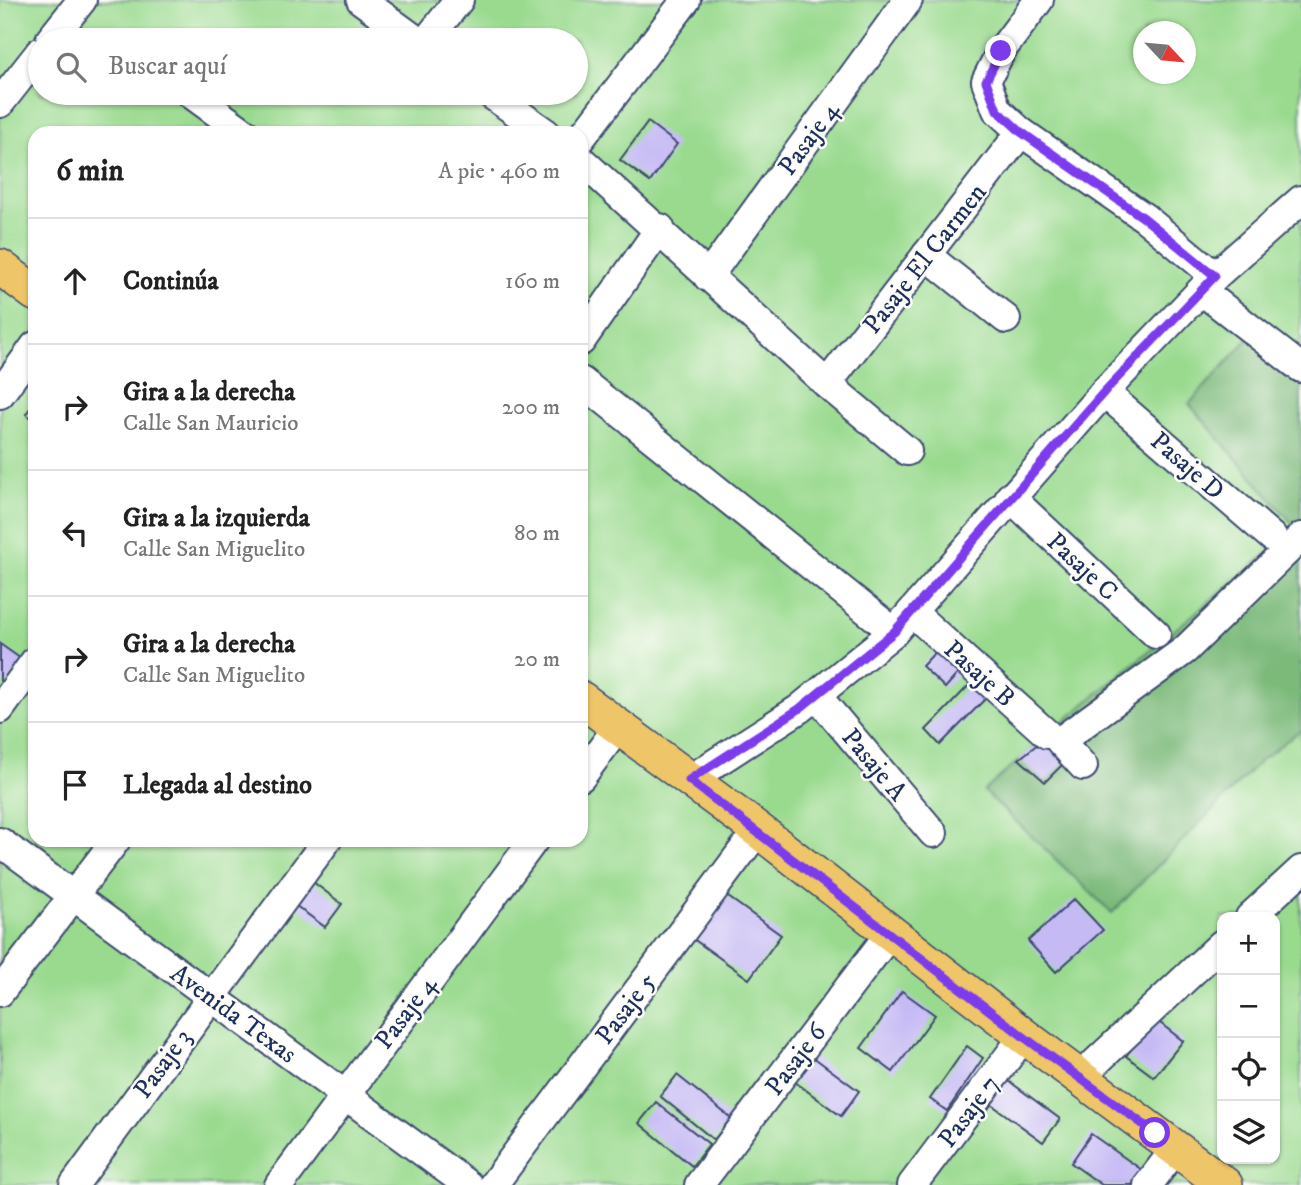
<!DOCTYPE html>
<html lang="es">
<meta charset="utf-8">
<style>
:root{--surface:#fff;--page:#f6f6f6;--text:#222;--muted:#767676;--line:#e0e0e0}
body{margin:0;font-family:"IM FELL DW Pica",serif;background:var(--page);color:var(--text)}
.controls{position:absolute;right:21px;bottom:21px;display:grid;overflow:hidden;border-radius:14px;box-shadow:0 2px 5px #0004}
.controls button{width:63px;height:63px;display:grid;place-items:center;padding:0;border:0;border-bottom:2px solid var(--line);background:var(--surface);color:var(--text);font:35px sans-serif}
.compass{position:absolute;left:1133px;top:21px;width:63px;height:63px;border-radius:50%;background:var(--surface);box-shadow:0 2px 5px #0004;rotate:116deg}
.stop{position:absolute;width:21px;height:21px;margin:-16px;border:5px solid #7c3aed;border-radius:50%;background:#fff}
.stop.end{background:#7c3aed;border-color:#fff;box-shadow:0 2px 7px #0008}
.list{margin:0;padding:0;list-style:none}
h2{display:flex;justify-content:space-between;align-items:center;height:91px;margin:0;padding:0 28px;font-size:30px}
h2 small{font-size:23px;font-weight:400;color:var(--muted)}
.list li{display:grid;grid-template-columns:46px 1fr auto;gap:21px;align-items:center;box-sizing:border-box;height:126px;padding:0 28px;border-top:2px solid var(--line)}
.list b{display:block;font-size:26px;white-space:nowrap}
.list p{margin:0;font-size:23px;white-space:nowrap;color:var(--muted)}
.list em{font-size:23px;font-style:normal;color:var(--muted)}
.icon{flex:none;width:38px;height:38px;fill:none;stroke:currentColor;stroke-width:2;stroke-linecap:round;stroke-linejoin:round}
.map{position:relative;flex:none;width:1301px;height:1185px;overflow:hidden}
.search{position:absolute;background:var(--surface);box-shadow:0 2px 5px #0004;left:28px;top:28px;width:560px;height:77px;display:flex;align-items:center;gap:18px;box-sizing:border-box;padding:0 24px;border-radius:38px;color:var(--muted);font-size:26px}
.panel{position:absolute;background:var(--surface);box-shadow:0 2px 5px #0004;left:28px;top:126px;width:560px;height:721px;border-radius:21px}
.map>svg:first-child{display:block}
.green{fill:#9ada8f;stroke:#5a8476;stroke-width:2;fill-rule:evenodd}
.forest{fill:#7bba7a;stroke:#4b746c;stroke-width:2}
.building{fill:#c6baf5}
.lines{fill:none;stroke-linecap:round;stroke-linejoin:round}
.minor-casing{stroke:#3c4a6e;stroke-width:32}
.major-casing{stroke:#3c4a6e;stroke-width:38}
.minor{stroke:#fff;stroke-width:28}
.major{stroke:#eec569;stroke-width:35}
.route{stroke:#7c3aed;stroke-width:9}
.labels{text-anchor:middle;stroke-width:5;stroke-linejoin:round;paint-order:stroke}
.street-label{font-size:26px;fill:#1b2f5e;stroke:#fdfcf7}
</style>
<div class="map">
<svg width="1301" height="1185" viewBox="0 0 1301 1185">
<rect width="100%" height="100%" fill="#fdfcf7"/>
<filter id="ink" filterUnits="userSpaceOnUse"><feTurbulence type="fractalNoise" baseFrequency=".0143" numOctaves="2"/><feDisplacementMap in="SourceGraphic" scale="14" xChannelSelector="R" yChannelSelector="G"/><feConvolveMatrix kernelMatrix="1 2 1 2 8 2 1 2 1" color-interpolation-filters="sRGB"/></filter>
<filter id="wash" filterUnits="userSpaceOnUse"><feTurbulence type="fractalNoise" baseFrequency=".00686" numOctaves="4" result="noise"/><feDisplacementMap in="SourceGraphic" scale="28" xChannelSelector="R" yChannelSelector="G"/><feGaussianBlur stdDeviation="1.57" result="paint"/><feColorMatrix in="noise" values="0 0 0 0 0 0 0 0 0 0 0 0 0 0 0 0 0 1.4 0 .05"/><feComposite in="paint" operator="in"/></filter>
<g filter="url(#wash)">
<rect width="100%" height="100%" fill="#f5e1c9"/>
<path class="green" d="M 0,0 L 1301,0 L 1301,1185 L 0,1185 ZM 1144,32 L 1186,32 L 1186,74 L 1144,74 ZM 40,40 L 576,40 L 576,93 L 40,93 ZM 35,133 L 581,133 L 581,840 L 35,840 ZM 1222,917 L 1275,917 L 1275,1159 L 1222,1159 Z"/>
<path class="forest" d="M 1249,338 L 1301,381 L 1301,730 L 1262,759 L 1112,913 L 984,791 L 1058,726 L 1297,529 L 1189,404 Z"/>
<g id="blocks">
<g class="building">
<path d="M 648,122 L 677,144 L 650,182 L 620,160 Z"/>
<path d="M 35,401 L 35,421 L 26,414 Z"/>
<path d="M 0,644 L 24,661 L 7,685 L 0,681 Z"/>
<path d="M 939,648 L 962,669 L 945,688 L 922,666 Z"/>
<path d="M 976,678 L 991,693 L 940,745 L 926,730 Z"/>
<path d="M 1044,739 L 1065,762 L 1045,782 L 1019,759 Z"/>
<path d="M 313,882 L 342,904 L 325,927 L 295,905 Z"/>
<path d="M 724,894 L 781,935 L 749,979 L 692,938 Z"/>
<path d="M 1074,899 L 1103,930 L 1056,972 L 1028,941 Z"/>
<path d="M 902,991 L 935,1015 L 893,1072 L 861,1048 Z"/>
<path d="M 1155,1019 L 1183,1041 L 1154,1077 L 1126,1056 Z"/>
<path d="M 967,1046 L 983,1058 L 947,1111 L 930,1099 Z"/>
<path d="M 809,1054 L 859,1091 L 841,1116 L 791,1079 Z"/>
<path d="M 677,1075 L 731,1118 L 714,1140 L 660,1096 Z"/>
<path d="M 1005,1078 L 1060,1119 L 1043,1142 L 988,1102 Z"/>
<path d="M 656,1102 L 709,1144 L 692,1166 L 639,1123 Z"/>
<path d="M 1091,1134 L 1142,1170 L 1132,1185 L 1102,1185 L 1071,1163 Z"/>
</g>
</g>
</g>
<g filter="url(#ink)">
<use href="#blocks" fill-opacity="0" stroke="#3c4a6e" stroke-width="2"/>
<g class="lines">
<g class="minor-casing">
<g id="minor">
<path d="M 361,0 L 416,40"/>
<path d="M 1039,0 L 1001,51 L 986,81 L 997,110 L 1021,132 L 1145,218 L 1215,276"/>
<path d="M 50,40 L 82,0"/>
<path d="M 427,40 L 459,0"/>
<path d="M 190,93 L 245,133"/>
<path d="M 489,93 L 546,133"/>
<path d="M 0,103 L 40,52"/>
<path d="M 581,138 L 686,0"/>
<path d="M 581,160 L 827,384 L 907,451"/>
<path d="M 926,255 L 1006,319"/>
<path d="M 708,277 L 908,0"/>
<path d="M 1202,291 L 1301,368"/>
<path d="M 581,341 L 660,228"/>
<path d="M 581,381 L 894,632"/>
<path d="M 827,384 L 1021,132"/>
<path d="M 1104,392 L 1272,537"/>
<path d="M 0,394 L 35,346"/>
<path d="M 1010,497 L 1156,634"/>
<path d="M 912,612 L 1047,734"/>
<path d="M 816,695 L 933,833"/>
<path d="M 0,709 L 35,661"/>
<path d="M 1083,766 L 1060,741 L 1185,650 L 1301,537"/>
<path d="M 581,777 L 618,727"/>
<path d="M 689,780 L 799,709 L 894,632 L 1104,392 L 1215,276 L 1301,200"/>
<path d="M 0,842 L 468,1185"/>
<path d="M 1250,917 L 1301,870"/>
<path d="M 0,992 L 116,840"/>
<path d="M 1079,1078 L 1222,944"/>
<path d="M 74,1185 L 327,840"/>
<path d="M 279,1185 L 534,840"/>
<path d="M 493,1185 L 758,830"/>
<path d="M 699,1185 L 891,932"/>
<path d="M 912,1185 L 1024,1036"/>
<path d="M 1148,1185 L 1176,1148"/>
</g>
</g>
<g class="major-casing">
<g id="major">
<path d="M 0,267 L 35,293"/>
<path d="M 581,699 L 758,830 L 1024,1036 L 1225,1185"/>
</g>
</g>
<use href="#minor" class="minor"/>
<use href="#major" class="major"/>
</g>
</g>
<g class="lines" filter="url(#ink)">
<path class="route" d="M 1001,51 L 986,81 L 997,110 L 1021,132 L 1144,218 L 1215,276 L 1104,392 L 894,632 L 799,709 L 689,780 L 1024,1037 L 1155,1133"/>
</g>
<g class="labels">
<g class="street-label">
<text transform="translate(808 138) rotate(-54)" y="9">Pasaje 4</text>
<text transform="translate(924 258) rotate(-52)" y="9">Pasaje El Carmen</text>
<text transform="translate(1188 465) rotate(41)" y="9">Pasaje D</text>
<text transform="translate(1083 566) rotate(43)" y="9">Pasaje C</text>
<text transform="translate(980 673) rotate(42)" y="9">Pasaje B</text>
<text transform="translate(875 764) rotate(50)" y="9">Pasaje A</text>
<text transform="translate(625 1008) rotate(-53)" y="9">Pasaje 5</text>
<text transform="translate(405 1012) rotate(-53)" y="9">Pasaje 4</text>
<text transform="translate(234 1013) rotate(36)" y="9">Avenida Texas</text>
<text transform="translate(795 1059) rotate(-53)" y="9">Pasaje 6</text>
<text transform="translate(162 1063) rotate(-54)" y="9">Pasaje 3</text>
<text transform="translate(968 1111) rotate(-53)" y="9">Pasaje 7</text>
</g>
</g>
</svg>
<div class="controls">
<button>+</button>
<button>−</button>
<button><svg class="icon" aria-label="locate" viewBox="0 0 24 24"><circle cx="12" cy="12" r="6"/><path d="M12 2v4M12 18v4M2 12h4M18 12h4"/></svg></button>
<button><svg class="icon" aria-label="layers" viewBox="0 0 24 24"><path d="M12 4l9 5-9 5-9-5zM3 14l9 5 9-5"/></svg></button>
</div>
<svg class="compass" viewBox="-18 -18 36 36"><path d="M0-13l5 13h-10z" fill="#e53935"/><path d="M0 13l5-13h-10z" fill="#767676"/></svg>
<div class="stop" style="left:1155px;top:1133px"></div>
<div class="stop end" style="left:1001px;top:51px"></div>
<div class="search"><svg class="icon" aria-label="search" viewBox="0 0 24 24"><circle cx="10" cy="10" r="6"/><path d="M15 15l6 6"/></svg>Buscar aquí</div>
<section class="panel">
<h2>6 min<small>A pie · 460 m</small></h2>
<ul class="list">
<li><svg class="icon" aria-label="ahead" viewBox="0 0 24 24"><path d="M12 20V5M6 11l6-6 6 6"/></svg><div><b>Continúa</b></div><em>160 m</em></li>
<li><svg class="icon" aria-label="right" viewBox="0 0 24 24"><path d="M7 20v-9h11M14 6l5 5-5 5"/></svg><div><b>Gira a la derecha</b><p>Calle San Mauricio</p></div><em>200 m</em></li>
<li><svg class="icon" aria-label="left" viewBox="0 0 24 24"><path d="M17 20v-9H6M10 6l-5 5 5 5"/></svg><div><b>Gira a la izquierda</b><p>Calle San Miguelito</p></div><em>80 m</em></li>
<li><svg class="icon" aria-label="right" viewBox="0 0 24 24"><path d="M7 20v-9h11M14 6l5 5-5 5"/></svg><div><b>Gira a la derecha</b><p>Calle San Miguelito</p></div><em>20 m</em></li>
<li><svg class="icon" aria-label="arrive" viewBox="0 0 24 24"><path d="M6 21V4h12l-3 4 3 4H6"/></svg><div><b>Llegada al destino</b></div></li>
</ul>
</section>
</div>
